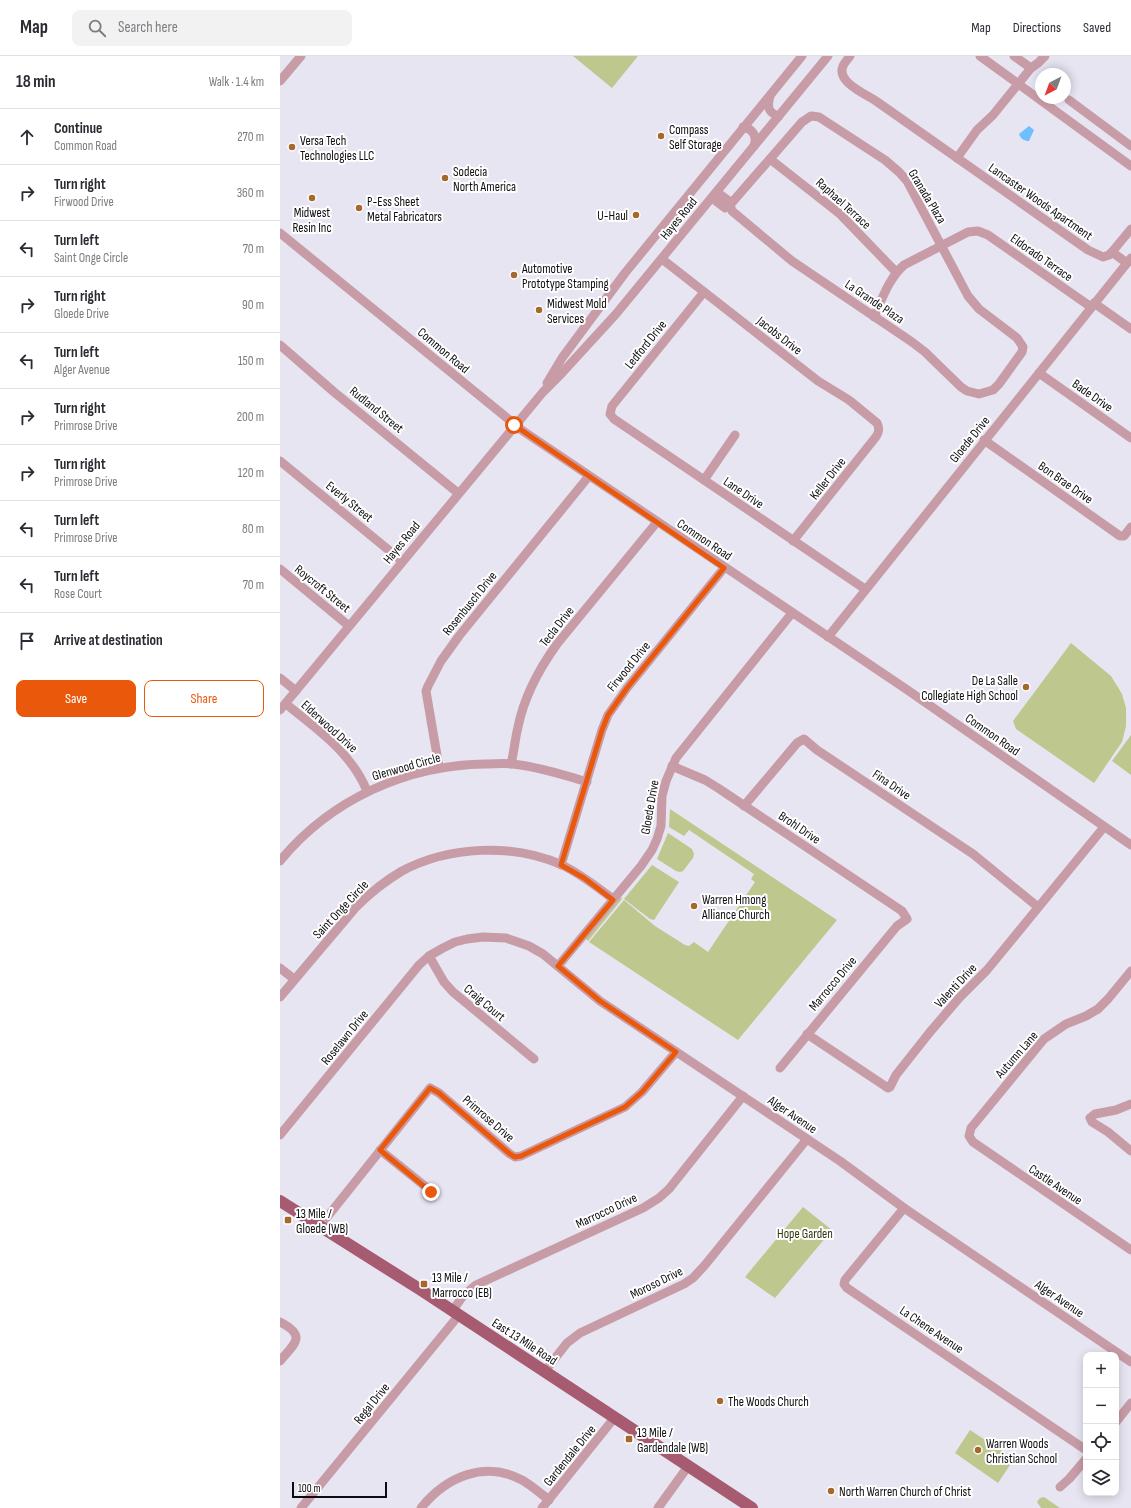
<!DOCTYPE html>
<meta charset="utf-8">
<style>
:root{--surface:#fff;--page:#f2f2f3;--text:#2b2b33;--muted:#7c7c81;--line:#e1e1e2;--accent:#ea580c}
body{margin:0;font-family:"Sofia Sans Condensed",sans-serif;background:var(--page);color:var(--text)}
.controls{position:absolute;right:12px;bottom:12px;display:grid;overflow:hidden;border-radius:8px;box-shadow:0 2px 10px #0003}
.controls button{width:36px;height:36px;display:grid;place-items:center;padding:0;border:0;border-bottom:1px solid var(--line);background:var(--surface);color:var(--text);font:20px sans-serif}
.compass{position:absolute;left:755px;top:12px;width:36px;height:36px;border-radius:50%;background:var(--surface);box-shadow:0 2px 10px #0003;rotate:221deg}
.scale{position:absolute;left:12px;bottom:10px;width:95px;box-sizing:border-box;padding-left:4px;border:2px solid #0d0c10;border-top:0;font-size:11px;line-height:14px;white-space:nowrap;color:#0d0c10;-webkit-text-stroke:3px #fff;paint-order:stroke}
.stop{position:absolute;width:12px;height:12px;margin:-9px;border:3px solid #ea580c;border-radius:50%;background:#fff}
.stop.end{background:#ea580c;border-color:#fff;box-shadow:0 1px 4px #0008}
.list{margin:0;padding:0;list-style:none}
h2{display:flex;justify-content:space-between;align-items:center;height:52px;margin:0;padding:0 16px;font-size:17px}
h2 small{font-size:13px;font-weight:400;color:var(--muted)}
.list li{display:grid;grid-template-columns:26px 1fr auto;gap:12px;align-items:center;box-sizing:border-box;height:56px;padding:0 16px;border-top:1px solid var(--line)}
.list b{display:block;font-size:15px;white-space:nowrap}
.list p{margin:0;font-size:13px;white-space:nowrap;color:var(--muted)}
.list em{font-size:13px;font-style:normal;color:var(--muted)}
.actions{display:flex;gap:8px;padding:12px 16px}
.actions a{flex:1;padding:9px 0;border:1px solid var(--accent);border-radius:8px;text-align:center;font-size:14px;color:var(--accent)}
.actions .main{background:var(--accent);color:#fff}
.icon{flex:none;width:22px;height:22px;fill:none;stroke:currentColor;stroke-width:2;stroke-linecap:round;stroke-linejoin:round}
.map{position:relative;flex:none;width:851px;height:1452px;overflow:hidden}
header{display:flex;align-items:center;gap:24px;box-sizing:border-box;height:56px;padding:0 20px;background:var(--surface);border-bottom:1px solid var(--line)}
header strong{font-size:19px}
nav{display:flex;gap:22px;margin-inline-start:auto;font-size:14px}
.search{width:280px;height:36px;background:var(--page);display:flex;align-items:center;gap:10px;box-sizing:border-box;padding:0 14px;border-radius:8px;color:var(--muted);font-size:15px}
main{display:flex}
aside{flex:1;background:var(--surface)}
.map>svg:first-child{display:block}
.green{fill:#bec78d}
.water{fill:#70befd}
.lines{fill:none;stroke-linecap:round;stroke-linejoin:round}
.minor{stroke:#c89ca6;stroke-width:9}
.major{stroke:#a75b71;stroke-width:12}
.route{stroke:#ea580c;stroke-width:5}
.poi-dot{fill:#a5692c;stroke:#fff;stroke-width:1.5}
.labels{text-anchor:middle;stroke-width:4;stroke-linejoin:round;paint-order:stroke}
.poi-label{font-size:13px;fill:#0d0c10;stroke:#fff;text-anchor:start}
.street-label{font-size:13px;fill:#0d0c10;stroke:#fff}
.park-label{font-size:13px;fill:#33370f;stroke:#fff}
</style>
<header>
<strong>Map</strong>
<div class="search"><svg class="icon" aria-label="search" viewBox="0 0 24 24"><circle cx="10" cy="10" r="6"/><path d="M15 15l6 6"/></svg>Search here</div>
<nav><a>Map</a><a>Directions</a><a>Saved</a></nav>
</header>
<main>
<aside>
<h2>18 min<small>Walk · 1.4 km</small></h2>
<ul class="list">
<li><svg class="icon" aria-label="ahead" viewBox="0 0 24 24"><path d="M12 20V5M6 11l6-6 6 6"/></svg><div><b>Continue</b><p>Common Road</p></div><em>270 m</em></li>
<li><svg class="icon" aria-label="right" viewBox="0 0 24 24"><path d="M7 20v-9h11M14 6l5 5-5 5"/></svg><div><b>Turn right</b><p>Firwood Drive</p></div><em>360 m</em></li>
<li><svg class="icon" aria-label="left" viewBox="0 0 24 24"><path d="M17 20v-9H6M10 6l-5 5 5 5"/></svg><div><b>Turn left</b><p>Saint Onge Circle</p></div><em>70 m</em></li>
<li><svg class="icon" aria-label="right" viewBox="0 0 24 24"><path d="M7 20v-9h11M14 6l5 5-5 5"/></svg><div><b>Turn right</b><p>Gloede Drive</p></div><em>90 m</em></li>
<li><svg class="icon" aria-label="left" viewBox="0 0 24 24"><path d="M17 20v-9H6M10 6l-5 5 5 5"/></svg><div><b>Turn left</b><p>Alger Avenue</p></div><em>150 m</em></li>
<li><svg class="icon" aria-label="right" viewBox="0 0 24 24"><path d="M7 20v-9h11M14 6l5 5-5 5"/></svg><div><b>Turn right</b><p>Primrose Drive</p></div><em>200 m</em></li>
<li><svg class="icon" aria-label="right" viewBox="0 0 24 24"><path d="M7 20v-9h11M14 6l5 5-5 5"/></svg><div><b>Turn right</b><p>Primrose Drive</p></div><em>120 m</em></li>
<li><svg class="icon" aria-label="left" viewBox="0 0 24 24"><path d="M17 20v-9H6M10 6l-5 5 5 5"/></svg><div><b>Turn left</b><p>Primrose Drive</p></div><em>80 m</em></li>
<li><svg class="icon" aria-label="left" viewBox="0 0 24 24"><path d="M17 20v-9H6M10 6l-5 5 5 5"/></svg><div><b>Turn left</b><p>Rose Court</p></div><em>70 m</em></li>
<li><svg class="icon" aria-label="arrive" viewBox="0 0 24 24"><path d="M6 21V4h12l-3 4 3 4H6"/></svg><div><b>Arrive at destination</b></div></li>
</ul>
<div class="actions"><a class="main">Save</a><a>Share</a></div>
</aside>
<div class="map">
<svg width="851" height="1452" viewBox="0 0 851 1452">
<rect width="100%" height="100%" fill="#e7e5f2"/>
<g class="green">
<path d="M 293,0 L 358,0 L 332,32 Z"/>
<path d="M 791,587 L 831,620 L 842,638 L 846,652 L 846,670 L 842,686 L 814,727 L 736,673 L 733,665 Z"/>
<path d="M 851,679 L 851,719 L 832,705 Z"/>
<path d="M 390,753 L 557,864 L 458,984 L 309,886 L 344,844 L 375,870 L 405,889 L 409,890 L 414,886 L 428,896 L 475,826 L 471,823 L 474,818 L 409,774 L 404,780 L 389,771 Z"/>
<path d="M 388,777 L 412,793 L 414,798 L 413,802 L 403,815 L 400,816 L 396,815 L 377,803 Z"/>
<path d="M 372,809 L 399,826 L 374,864 L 370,863 L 344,843 Z"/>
<path d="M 341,841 L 342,843 L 308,885 L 306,883 Z"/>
<path d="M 523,1151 L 552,1174 L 495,1242 L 465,1221 Z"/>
<path d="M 690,1374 L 734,1403 L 718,1427 L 675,1397 Z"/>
<path d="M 764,1441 L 780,1452 L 761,1452 L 757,1446 L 760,1442 Z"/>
</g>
<path class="water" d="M 749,70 L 754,74 L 749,85 C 744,85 741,83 739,78 Z"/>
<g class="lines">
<g class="minor">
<path d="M 570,0 C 568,3 564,7 563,10 C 556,26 586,38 596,45 L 808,194 L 823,201 L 829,199 L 832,196 L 847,207"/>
<path d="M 700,0 L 851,110"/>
<path d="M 734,0 L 751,12 L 758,7 L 765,0"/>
<path d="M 0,25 L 21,0"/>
<path d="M 490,40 C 487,51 488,57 499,60"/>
<path d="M 789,44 L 851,90"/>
<path d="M 463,71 C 474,73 477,81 474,90"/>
<path d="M 677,102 L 697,74 L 713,59 L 751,12"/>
<path d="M 490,103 L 560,158 L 616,216"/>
<path d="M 437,136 L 449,145 L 452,155 L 512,205 L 632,286 L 645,296 L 681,331 L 687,335 L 699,338 L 713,334 L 719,328 L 742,296 L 743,291 L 737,282 L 699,253 L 688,240 L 627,125 L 619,116 L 605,104 L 539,61 L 531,60 L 522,66 L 449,150"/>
<path d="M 432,142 L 445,152 L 449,150"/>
<path d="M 0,177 L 243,375 L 626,633 L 851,789"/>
<path d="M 832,196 L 851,173"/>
<path d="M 382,203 L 538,325 L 569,344 L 597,367 C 600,373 599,377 595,382 L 513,485"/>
<path d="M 424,236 L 332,350 L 330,358 L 334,363 L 585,533"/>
<path d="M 814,247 L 851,273"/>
<path d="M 594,261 C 602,243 609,222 624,209 L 688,176 L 698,175 L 708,179 L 811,251"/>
<path d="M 0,289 L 54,336 L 178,437"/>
<path d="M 759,317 L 851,382"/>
<path d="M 267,327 L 282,302 L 345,217 L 522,0"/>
<path d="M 704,384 L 840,480 L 844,480 L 851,471"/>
<path d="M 0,405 L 122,505"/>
<path d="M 424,424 L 455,379"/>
<path d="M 0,513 L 69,570"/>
<path d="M 548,581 L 851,202"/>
<path d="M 0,622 L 16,635"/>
<path d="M 6,648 C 37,673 71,696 87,735"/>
<path d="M 0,654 L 263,336 L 281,318 L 336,258 L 548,0"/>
<path d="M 231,708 C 234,696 235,683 238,671 C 244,641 259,613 277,588 L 377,466"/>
<path d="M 392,710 L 425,724 L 438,732 L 622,855 L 627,863 L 617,870 L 500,1012"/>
<path d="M 159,711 L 146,635 L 148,630 L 161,605 L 179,580 L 309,420"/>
<path d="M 464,750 L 512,693 L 517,687 L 524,683 L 537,694 L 693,798 L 758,851"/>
<path d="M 0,805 C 50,744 126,709 205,708 C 214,708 224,707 233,708 C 258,711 282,718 307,726"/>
<path d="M 281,809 L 322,674 L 328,659 L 347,632 L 444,512"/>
<path d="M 149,900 L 164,926 L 173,936 L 254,1003"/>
<path d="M 278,910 L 361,810 L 372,794 L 377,783 L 381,770 L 382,740 L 386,725 L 396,702 L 512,557"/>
<path d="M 0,912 L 14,923"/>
<path d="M 851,915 L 828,943 L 818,953 L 806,960 L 786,968 L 764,983 L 691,1072 L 689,1080 L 693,1086 L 851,1194"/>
<path d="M 0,941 L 76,851 C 90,837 105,825 122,815 C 169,790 233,787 282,809 C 301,818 317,831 333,843"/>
<path d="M 527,978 L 608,1032 L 610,1031 L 616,1019 L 650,976 L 680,941 L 707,914 L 824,771"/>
<path d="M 851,1048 L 836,1054 L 815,1058 L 810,1062 L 812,1066 L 828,1076 L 851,1095"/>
<path d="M 0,1079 L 139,909 L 149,900 L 163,892 L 175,886 L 187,883 L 203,881 L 226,882 L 249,890 L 263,898 L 320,945 L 560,1105 L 624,1152 L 851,1306"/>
<path d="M 100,1094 L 151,1135"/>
<path d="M 624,1152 L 565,1224 L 564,1228 L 567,1232 L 806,1394"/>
<path d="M 40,1170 L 150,1032 L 159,1037 L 230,1098 L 235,1101 L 241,1100 L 345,1051 L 362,1036 L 396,996"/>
<path d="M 173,1254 L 183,1240 L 196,1229 L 363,1152 L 379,1142 L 389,1133 L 463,1040"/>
<path d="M 0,1266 C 27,1280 15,1287 0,1305"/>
<path d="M 265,1315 L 287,1287 L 300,1277 L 404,1228 L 413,1222 L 425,1209 L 527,1083"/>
<path d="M 836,1366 L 851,1347"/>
<path d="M 780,1431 L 789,1423 L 806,1403"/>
<path d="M 21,1452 L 179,1259"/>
<path d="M 141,1452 C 166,1421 204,1404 242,1424 C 251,1429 260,1437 269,1444"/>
<path d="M 262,1452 L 335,1361"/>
<path d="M 378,1452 L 409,1409"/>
</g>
<path class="major" d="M 0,1145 L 141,1234 L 472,1452"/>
</g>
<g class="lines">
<path class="route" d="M 151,1136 L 100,1094 L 150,1032 L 159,1037 L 230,1098 L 235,1101 L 241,1100 L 345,1051 L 362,1036 L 396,996 L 320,945 L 278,910 L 333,844 L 304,822 L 281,809 L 322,674 L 328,659 L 347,632 L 444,512 L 234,369"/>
</g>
<g class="poi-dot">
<circle cx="381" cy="80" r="4"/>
<circle cx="12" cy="91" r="4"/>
<circle cx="165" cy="122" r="4"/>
<circle cx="32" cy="142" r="4"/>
<circle cx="79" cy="152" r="4"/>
<circle cx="356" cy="159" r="4"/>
<circle cx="234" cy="219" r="4"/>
<circle cx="259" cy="254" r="4"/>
<circle cx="746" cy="631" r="4"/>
<circle cx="414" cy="850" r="4"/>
<rect x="4" y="1160" width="8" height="8" rx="2"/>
<rect x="140" y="1224" width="8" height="8" rx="2"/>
<circle cx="440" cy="1345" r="4"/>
<rect x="345" y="1379" width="8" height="8" rx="2"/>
<circle cx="698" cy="1394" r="4"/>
<circle cx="551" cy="1435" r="4"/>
</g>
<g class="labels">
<g class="poi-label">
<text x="389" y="78">Compass<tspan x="389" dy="15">Self Storage</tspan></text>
<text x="20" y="89">Versa Tech<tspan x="20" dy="15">Technologies LLC</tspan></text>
<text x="173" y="120">Sodecia<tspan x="173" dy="15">North America</tspan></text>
<text x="87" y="150">P-Ess Sheet<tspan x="87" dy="15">Metal Fabricators</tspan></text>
<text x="32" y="161" text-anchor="middle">Midwest<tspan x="32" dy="15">Resin Inc</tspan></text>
<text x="348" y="164" text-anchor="end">U-Haul</text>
<text x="242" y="217">Automotive<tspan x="242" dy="15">Prototype Stamping</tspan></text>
<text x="267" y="252">Midwest Mold<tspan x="267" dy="15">Services</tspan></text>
<text x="738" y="629" text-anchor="end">De La Salle<tspan x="738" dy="15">Collegiate High School</tspan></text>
<text x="422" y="848">Warren Hmong<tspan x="422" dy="15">Alliance Church</tspan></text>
<text x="16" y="1162">13 Mile /<tspan x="16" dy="15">Gloede (WB)</tspan></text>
<text x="152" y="1226">13 Mile /<tspan x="152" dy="15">Marrocco (EB)</tspan></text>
<text x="448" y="1350">The Woods Church</text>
<text x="357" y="1381">13 Mile /<tspan x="357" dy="15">Gardendale (WB)</tspan></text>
<text x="706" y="1392">Warren Woods<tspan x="706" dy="15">Christian School</tspan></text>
<text x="559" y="1440">North Warren Church of Christ</text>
</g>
<g class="street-label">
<text transform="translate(648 140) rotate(59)" y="5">Granada Plaza</text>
<text transform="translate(761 145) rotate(35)" y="5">Lancaster Woods Apartment</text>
<text transform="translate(564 147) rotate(42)" y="5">Raphael Terrace</text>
<text transform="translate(398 162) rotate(-51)" y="5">Hayes Road</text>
<text transform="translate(762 201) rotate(35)" y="5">Eldorado Terrace</text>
<text transform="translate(595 245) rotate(34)" y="5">La Grande Plaza</text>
<text transform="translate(500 279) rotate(38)" y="5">Jacobs Drive</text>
<text transform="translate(365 288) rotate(-51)" y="5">Ledford Drive</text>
<text transform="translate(164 294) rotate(40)" y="5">Common Road</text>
<text transform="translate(813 339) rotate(35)" y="5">Bade Drive</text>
<text transform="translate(97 353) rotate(39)" y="5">Rudland Street</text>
<text transform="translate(689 383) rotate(-51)" y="5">Gloede Drive</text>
<text transform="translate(547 422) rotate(-52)" y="5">Keller Drive</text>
<text transform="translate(786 426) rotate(35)" y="5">Bon Brae Drive</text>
<text transform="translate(464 436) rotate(34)" y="5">Lane Drive</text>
<text transform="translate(70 445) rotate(39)" y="5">Everly Street</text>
<text transform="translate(425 483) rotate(34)" y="5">Common Road</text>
<text transform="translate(121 486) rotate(-51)" y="5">Hayes Road</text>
<text transform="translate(43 532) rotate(39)" y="5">Roycroft Street</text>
<text transform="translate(189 547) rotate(-51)" y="5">Rosenbusch Drive</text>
<text transform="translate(276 570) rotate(-52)" y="5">Tecla Drive</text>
<text transform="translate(348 610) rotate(-51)" y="5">Firwood Drive</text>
<text transform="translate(50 670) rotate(42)" y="5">Elderwood Drive</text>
<text transform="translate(713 678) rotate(35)" y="5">Common Road</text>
<text transform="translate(126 710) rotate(-16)" y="5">Glenwood Circle</text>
<text transform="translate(612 728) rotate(34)" y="5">Fina Drive</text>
<text transform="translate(369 751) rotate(-80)" y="5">Gloede Drive</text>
<text transform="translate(520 771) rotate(34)" y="5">Brohl Drive</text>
<text transform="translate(60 853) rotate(-47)" y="5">Saint Onge Circle</text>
<text transform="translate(552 927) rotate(-50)" y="5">Marrocco Drive</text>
<text transform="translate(675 929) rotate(-47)" y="5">Valenti Drive</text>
<text transform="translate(205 946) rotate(40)" y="5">Craig Court</text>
<text transform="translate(64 981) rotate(-51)" y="5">Roselawn Drive</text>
<text transform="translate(736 998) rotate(-49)" y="5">Autumn Lane</text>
<text transform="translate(513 1058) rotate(34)" y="5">Alger Avenue</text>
<text transform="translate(209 1062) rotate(41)" y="5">Primrose Drive</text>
<text transform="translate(776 1128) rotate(34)" y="5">Castle Avenue</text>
<text transform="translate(326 1154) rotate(-25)" y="5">Marrocco Drive</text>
<text transform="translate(376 1226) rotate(-26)" y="5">Moroso Drive</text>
<text transform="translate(780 1242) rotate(34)" y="5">Alger Avenue</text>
<text transform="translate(652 1273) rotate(34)" y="5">La Chene Avenue</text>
<text transform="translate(245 1285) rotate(33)" y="5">East 13 Mile Road</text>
<text transform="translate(91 1347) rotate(-51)" y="5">Regal Drive</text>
<text transform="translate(289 1399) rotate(-51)" y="5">Gardendale Drive</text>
</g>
<g class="park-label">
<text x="525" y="1182">Hope Garden</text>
</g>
</g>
</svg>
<div class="controls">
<button>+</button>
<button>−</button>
<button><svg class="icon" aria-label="locate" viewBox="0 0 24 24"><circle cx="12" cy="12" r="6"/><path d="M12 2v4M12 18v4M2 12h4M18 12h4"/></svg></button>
<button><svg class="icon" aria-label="layers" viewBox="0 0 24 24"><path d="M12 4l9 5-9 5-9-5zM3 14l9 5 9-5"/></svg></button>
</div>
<svg class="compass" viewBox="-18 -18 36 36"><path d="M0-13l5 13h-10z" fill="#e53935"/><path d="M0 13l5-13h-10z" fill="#7c7c81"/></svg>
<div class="scale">100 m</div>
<div class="stop" style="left:234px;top:369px"></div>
<div class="stop end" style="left:151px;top:1136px"></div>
</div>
</main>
